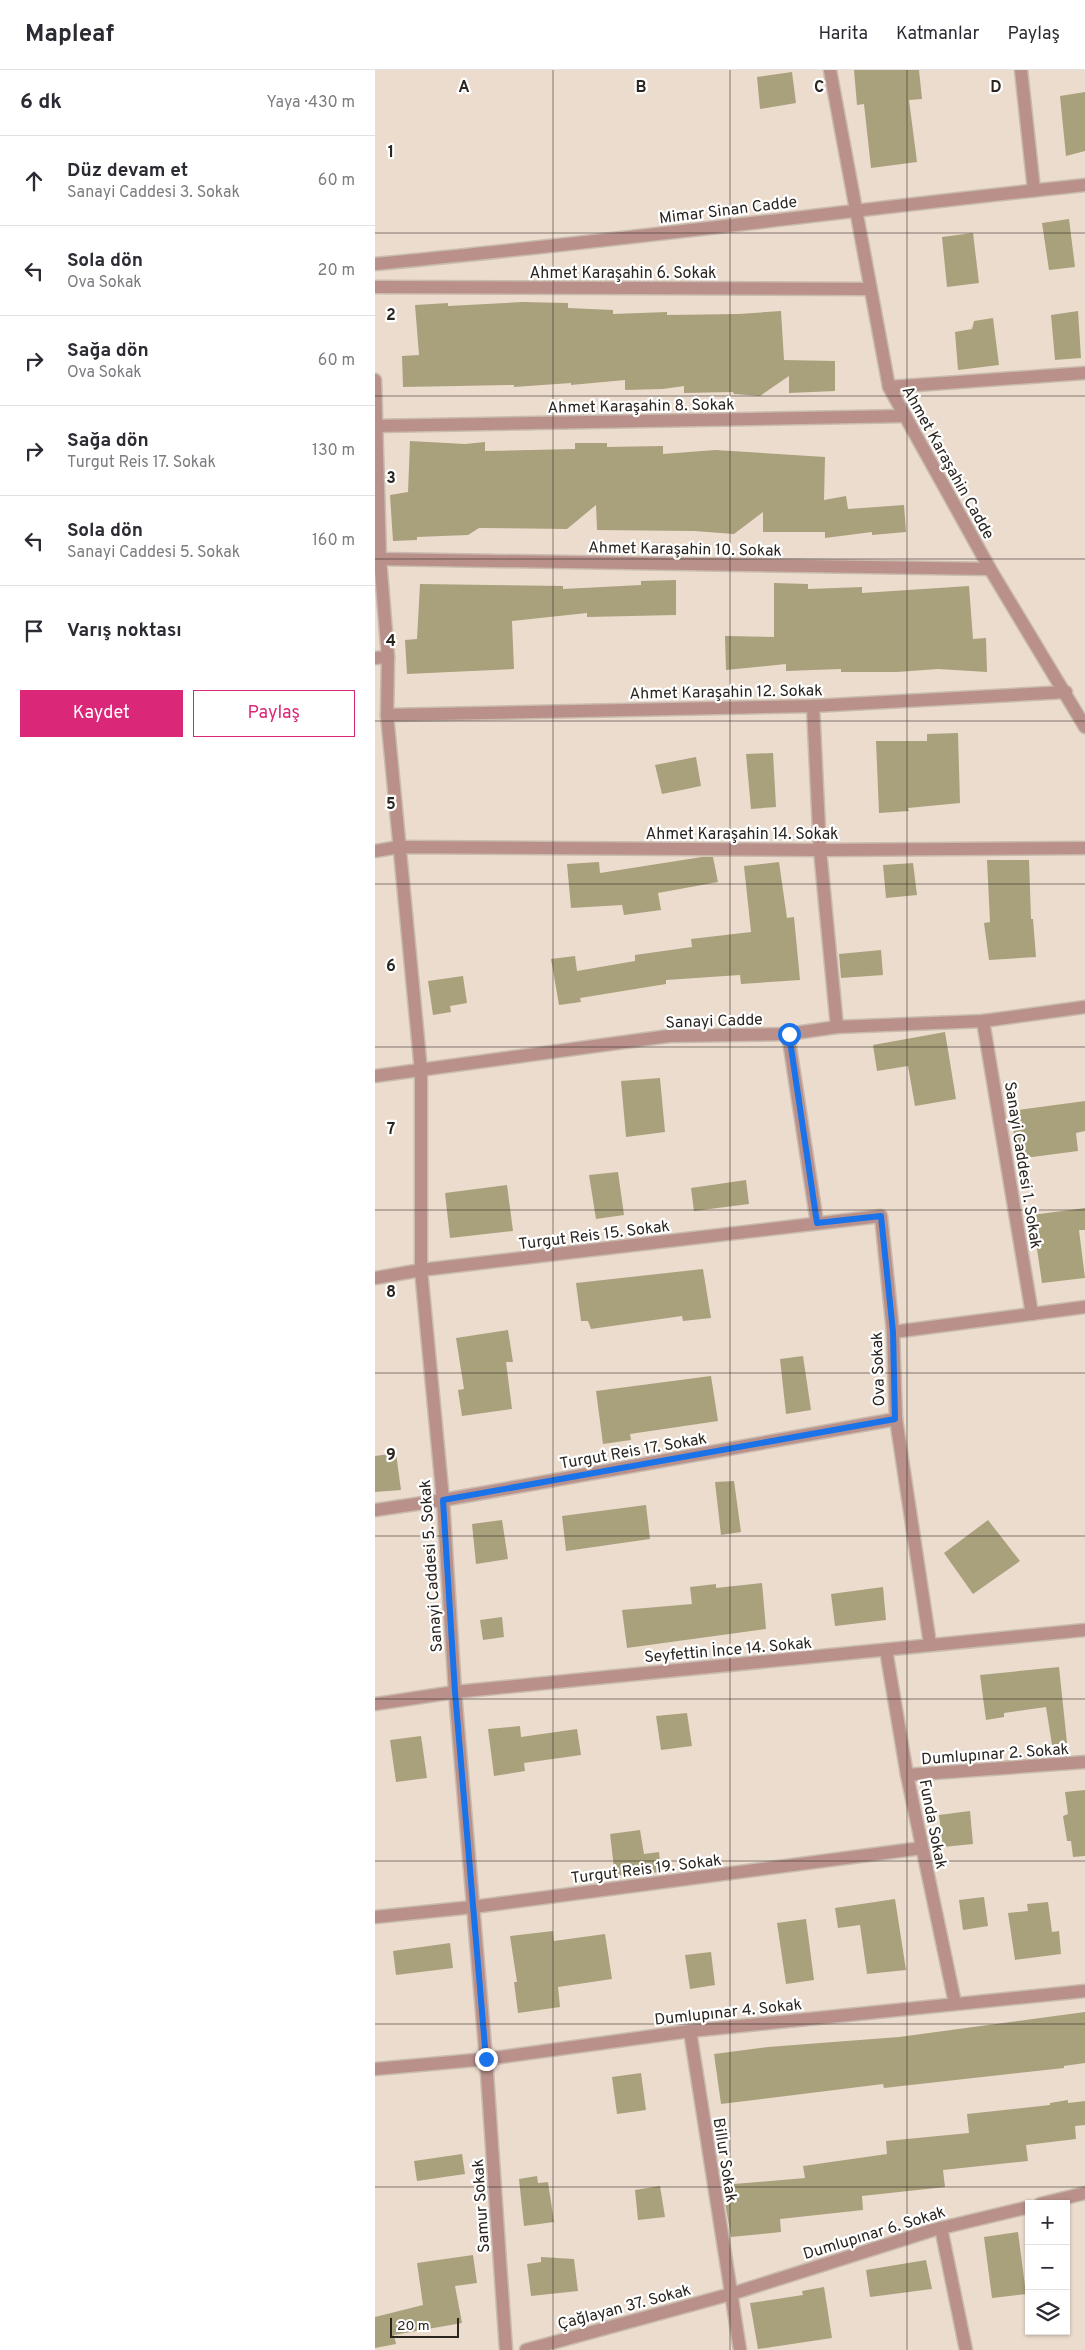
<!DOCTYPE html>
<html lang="tr">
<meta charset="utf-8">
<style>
:root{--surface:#fff;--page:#f2f2f3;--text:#2b2b33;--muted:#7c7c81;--line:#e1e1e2;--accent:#db2777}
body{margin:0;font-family:Overpass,sans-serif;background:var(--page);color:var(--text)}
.controls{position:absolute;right:15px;bottom:15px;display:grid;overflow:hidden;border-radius:0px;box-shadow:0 1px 4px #0004}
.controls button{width:45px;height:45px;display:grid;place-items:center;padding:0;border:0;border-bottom:1px solid var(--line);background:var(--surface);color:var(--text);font:25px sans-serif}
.scale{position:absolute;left:15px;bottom:12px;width:69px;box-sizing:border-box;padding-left:5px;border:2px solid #2b2520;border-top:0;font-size:14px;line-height:18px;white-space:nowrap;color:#2b2520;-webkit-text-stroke:4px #fff;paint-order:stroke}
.stop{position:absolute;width:15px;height:15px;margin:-11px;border:4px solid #1a73e8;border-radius:50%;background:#fff}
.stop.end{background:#1a73e8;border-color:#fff;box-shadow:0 1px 5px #0008}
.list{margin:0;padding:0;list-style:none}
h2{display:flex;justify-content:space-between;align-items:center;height:65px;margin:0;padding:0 20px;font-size:21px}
h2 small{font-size:16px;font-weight:400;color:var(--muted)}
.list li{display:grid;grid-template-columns:32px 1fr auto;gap:15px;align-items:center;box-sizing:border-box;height:90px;padding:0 20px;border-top:1px solid var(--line)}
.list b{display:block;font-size:19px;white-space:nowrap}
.list p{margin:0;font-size:16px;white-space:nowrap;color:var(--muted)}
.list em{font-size:16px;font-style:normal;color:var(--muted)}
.actions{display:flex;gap:10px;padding:15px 20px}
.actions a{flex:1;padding:11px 0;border:1px solid var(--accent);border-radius:0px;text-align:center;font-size:18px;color:var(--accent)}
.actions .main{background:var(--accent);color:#fff}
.icon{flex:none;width:28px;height:28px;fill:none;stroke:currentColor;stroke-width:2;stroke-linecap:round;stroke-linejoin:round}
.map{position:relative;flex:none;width:710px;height:2280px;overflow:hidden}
header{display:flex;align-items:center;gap:30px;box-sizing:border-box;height:70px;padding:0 25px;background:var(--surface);border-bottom:1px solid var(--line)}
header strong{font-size:24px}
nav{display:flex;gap:28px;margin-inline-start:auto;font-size:18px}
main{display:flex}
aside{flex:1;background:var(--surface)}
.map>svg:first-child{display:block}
.building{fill:#a9a17c}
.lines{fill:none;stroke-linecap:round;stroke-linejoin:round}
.minor-casing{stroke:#c9bbaf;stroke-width:15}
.minor{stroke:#b9918a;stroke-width:12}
.route{stroke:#1a73e8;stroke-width:6}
.grid{fill:none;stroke:#2b2520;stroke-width:1;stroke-opacity:0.55}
.labels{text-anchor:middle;stroke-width:4.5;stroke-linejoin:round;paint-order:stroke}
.street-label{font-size:16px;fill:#2b2520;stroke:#fff}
.grid-label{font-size:16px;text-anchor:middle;font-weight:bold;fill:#2b2520;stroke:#fff;stroke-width:4.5;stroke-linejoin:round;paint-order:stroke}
</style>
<header>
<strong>Mapleaf</strong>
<nav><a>Harita</a><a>Katmanlar</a><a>Paylaş</a></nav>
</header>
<main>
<aside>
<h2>6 dk<small>Yaya · 430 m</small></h2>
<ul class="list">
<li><svg class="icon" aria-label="ahead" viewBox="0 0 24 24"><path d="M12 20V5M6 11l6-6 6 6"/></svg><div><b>Düz devam et</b><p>Sanayi Caddesi 3. Sokak</p></div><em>60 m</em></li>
<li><svg class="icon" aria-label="left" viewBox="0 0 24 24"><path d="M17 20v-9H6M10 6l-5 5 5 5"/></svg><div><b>Sola dön</b><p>Ova Sokak</p></div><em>20 m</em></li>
<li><svg class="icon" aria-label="right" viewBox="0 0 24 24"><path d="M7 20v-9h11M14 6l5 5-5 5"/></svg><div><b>Sağa dön</b><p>Ova Sokak</p></div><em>60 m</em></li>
<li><svg class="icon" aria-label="right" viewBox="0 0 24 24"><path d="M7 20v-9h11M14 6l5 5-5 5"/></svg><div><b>Sağa dön</b><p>Turgut Reis 17. Sokak</p></div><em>130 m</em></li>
<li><svg class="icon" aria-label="left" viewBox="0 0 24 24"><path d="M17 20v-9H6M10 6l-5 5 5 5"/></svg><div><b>Sola dön</b><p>Sanayi Caddesi 5. Sokak</p></div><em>160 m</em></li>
<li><svg class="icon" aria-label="arrive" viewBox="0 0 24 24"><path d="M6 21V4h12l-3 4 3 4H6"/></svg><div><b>Varış noktası</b></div></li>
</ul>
<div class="actions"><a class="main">Kaydet</a><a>Paylaş</a></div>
</aside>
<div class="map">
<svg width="710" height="2280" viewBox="0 0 710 2280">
<rect width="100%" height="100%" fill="#ecdcce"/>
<g class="building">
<path d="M 479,0 L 544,0 L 547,29 L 534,30 L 542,92 L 496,98 L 489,34 L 482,35 Z"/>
<path d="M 417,2 L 421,33 L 385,39 L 382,7 Z"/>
<path d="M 710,22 L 710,81 L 691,86 L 685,26 Z"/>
<path d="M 694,149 L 700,197 L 674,200 L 667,153 Z"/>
<path d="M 598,163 L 604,213 L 572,217 L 567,167 Z"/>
<path d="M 147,232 L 193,233 L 193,238 L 238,240 L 238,244 L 292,242 L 292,245 L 364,244 L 406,241 L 409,290 L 460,291 L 460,321 L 414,323 L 414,306 L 385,326 L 359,324 L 358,322 L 309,323 L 309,316 L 288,319 L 250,320 L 250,310 L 196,315 L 196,313 L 139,317 L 139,315 L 28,317 L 27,286 L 44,285 L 40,235 L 73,233 L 73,236 Z"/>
<path d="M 703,241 L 706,288 L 680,290 L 676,245 Z"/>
<path d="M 618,248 L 624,295 L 583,300 L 580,262 L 597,259 L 599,251 Z"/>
<path d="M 35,371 L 90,374 L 110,372 L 110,381 L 200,379 L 200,373 L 232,373 L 232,377 L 288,376 L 288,384 L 340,380 L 450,387 L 449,430 L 471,426 L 473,439 L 529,435 L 531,462 L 497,465 L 497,462 L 450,468 L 450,462 L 388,462 L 388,442 L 359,464 L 319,461 L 222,460 L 221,435 L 192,459 L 104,458 L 93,465 L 42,467 L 42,470 L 18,471 L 15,425 L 33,422 Z"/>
<path d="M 301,510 L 301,545 L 212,547 L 212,543 L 137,551 L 139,599 L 32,604 L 30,570 L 42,569 L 45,514 L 188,516 L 188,519 L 266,515 L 266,511 Z"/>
<path d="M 399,513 L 433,514 L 433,519 L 487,517 L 487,523 L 594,516 L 598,569 L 611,568 L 612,602 L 563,599 L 522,602 L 466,602 L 466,599 L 411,601 L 411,594 L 351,600 L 350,566 L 399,567 Z"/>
<path d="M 583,663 L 585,733 L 533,738 L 534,741 L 504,743 L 501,671 L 552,671 L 552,664 Z"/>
<path d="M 398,683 L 401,737 L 376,739 L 371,684 Z"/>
<path d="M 321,687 L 326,716 L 287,724 L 280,695 Z"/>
<path d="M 327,787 L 338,787 L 343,812 L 283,823 L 286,840 L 249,845 L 247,835 L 196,838 L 192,794 L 224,792 L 225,803 Z"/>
<path d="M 612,790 L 654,790 L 656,849 L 658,849 L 661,887 L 614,890 L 609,853 L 615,852 Z"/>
<path d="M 404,792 L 412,848 L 419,847 L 425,910 L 366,914 L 365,905 L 291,910 L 291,914 L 205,928 L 206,932 L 184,935 L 176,889 L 200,886 L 202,901 L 260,891 L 260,885 L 317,877 L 316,869 L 376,862 L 369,796 Z"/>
<path d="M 538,793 L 542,825 L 511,828 L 508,795 Z"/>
<path d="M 506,880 L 508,905 L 466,908 L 464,884 Z"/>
<path d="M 88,906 L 92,933 L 75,936 L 76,942 L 58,945 L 53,911 Z"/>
<path d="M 570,962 L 581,1029 L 540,1036 L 533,996 L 502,1001 L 498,975 Z"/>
<path d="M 285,1008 L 290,1062 L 251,1067 L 246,1011 Z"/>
<path d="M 710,1031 L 710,1061 L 701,1063 L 703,1081 L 642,1089 L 636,1041 Z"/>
<path d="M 243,1102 L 249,1145 L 221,1149 L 214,1105 Z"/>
<path d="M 371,1110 L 374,1134 L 319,1141 L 316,1118 Z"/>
<path d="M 132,1115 L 138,1161 L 75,1168 L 70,1123 Z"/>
<path d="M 710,1138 L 710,1160 L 704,1160 L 710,1208 L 667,1213 L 657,1145 Z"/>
<path d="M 328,1199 L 336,1248 L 308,1251 L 307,1246 L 216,1259 L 213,1251 L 206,1251 L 201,1213 Z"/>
<path d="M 133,1260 L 138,1292 L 131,1292 L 137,1339 L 87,1346 L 83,1320 L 89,1319 L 81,1268 Z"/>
<path d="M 428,1286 L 436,1340 L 411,1344 L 405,1289 Z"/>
<path d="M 336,1306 L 343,1351 L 255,1364 L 256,1370 L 228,1374 L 221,1321 Z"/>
<path d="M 21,1383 L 26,1420 L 0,1422 L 0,1386 Z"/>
<path d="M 359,1411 L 366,1462 L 346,1465 L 340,1412 Z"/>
<path d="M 271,1435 L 275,1469 L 191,1481 L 187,1446 Z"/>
<path d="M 127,1450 L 133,1489 L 101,1494 L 97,1454 Z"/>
<path d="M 613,1450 L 645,1491 L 598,1524 L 569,1483 Z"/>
<path d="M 387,1513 L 391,1559 L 252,1578 L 247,1540 L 317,1534 L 315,1517 L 341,1514 L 341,1518 Z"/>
<path d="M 508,1517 L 511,1550 L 460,1556 L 456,1524 Z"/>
<path d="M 127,1547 L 129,1567 L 108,1570 L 105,1550 Z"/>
<path d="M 684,1597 L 692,1673 L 677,1675 L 671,1637 L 629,1643 L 629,1647 L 611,1650 L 605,1605 Z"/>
<path d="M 312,1643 L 317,1676 L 286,1680 L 281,1646 Z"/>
<path d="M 145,1656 L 146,1667 L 202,1659 L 206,1685 L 149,1693 L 150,1701 L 119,1706 L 113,1659 Z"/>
<path d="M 46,1666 L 52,1708 L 21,1712 L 15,1670 Z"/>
<path d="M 710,1720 L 710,1786 L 698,1787 L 696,1771 L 692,1771 L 688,1746 L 693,1744 L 690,1722 Z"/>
<path d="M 595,1741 L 598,1774 L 568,1777 L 564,1745 Z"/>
<path d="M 265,1760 L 269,1784 L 284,1782 L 286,1802 L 240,1806 L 235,1764 Z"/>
<path d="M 609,1827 L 613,1856 L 588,1860 L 584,1830 Z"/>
<path d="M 520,1829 L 531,1900 L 492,1904 L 485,1855 L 463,1858 L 460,1838 Z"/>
<path d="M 673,1832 L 677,1862 L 684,1861 L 686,1884 L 640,1890 L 633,1843 L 653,1841 L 652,1834 Z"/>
<path d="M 431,1849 L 439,1910 L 411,1914 L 402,1853 Z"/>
<path d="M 178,1861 L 179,1871 L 230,1864 L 237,1909 L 183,1917 L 185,1937 L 143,1943 L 139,1912 L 142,1912 L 135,1866 Z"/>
<path d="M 75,1873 L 78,1898 L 21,1905 L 18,1881 Z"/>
<path d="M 336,1882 L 340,1915 L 315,1919 L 310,1885 Z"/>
<path d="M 710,1942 L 710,1993 L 689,1996 L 689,1998 L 509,2018 L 508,2014 L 346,2034 L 339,1984 L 393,1977 L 524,1967 Z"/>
<path d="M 266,2003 L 271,2040 L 242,2044 L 237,2007 Z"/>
<path d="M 693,2030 L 693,2033 L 710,2031 L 710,2055 L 700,2056 L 701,2069 L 651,2075 L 653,2091 L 568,2100 L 570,2117 L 487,2126 L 488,2140 L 405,2149 L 406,2162 L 356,2167 L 347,2115 L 430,2108 L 428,2096 L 512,2084 L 511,2071 L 594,2063 L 592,2044 L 675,2035 L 675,2033 Z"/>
<path d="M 87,2084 L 90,2104 L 42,2111 L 39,2091 Z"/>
<path d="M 162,2106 L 163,2113 L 173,2112 L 179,2152 L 149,2156 L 144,2109 Z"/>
<path d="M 285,2116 L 290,2147 L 263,2150 L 260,2120 Z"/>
<path d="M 643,2162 L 651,2224 L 617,2228 L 609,2167 Z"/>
<path d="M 98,2185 L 102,2213 L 80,2216 L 87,2253 L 19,2265 L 21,2274 L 0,2278 L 0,2247 L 48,2235 L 42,2193 Z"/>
<path d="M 166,2187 L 199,2189 L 203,2221 L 156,2226 L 152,2194 L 166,2192 Z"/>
<path d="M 551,2190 L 557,2219 L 495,2227 L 491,2200 Z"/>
<path d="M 449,2217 L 457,2268 L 383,2279 L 375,2233 L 428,2225 L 427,2221 Z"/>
</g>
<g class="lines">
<g class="minor-casing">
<g id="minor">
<path d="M 455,0 L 514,317 L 615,499 L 710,657"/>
<path d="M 646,0 L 659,120"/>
<path d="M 0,194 C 237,172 473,140 710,115"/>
<path d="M 0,217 L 495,219"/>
<path d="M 0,310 L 5,489 L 13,587 L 12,645 L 46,1001 L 46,1200 L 68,1430 L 80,1622 L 111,1989 L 131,2280"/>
<path d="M 514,317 L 710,303"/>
<path d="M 0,356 L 530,346"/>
<path d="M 5,489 L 615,499"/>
<path d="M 0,588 L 13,587"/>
<path d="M 438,636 L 445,780 L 462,957"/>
<path d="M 12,645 L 438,636 L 691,622"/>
<path d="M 0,781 L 24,777 L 445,780 L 710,778"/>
<path d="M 608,951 L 657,1244"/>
<path d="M 413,964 L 442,1153"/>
<path d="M 0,1006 L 294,966 L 413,964 L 462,957 L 608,951 L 710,937"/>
<path d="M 0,1208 L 46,1200 L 506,1146 L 518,1262 L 521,1349 L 555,1574"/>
<path d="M 518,1262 L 710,1237"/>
<path d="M 0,1440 L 68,1430 L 521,1349"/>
<path d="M 511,1580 L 532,1705 L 580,1933"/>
<path d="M 0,1634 L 80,1622 L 710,1560"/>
<path d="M 532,1705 L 710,1692"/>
<path d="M 0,1847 L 98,1837 L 547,1778"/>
<path d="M 315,1961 L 365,2280"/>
<path d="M 0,1999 L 111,1989 L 315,1961 L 710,1921"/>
<path d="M 665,2134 L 710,2123"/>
<path d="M 566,2158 L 591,2280"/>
<path d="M 151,2280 L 356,2224 L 558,2160 L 654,2137"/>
</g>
</g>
<use href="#minor" class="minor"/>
</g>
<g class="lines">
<path class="route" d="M 111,1989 L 80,1622 L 68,1430 L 520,1349 L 518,1262 L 506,1146 L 442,1153 L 414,964"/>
</g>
<path class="grid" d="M 178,0 L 178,2280M 355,0 L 355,2280M 532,0 L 532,2280M 0,163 L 710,163M 0,326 L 710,326M 0,489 L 710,489M 0,651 L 710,651M 0,814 L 710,814M 0,977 L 710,977M 0,1140 L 710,1140M 0,1303 L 710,1303M 0,1466 L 710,1466M 0,1629 L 710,1629M 0,1791 L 710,1791M 0,1954 L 710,1954M 0,2117 L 710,2117"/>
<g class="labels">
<g class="street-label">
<text transform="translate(353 139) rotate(-7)" y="6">Mimar Sinan Cadde</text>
<text x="248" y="208">Ahmet Karaşahin 6. Sokak</text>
<text transform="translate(266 335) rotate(-1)" y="6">Ahmet Karaşahin 8. Sokak</text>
<text transform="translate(574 392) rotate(61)" y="6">Ahmet Karaşahin Cadde</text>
<text transform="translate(310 478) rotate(1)" y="6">Ahmet Karaşahin 10. Sokak</text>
<text transform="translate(351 621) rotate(-1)" y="6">Ahmet Karaşahin 12. Sokak</text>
<text x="367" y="769">Ahmet Karaşahin 14. Sokak</text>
<text transform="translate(339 950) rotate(-2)" y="6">Sanayi Cadde</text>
<text transform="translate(649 1095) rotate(81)" y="6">Sanayi Caddesi 1. Sokak</text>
<text transform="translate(219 1164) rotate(-7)" y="6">Turgut Reis 15. Sokak</text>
<text transform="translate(502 1299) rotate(-92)" y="6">Ova Sokak</text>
<text transform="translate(258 1380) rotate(-10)" y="6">Turgut Reis 17. Sokak</text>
<text transform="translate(55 1496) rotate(-94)" y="6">Sanayi Caddesi 5. Sokak</text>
<text transform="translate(353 1579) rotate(-5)" y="6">Seyfettin İnce 14. Sokak</text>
<text transform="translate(620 1683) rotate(-4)" y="6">Dumlupınar 2. Sokak</text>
<text transform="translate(559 1754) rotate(79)" y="6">Funda Sokak</text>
<text transform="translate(271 1798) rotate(-7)" y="6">Turgut Reis 19. Sokak</text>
<text transform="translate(353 1941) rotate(-6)" y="6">Dumlupınar 4. Sokak</text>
<text transform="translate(351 2090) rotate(81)" y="6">Billur Sokak</text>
<text transform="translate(105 2136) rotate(-94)" y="6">Samur Sokak</text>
<text transform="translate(499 2162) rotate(-17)" y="6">Dumlupınar 6. Sokak</text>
<text transform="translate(249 2236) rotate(-15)" y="6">Çağlayan 37. Sokak</text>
</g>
</g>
<g class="grid-label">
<text x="89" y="22">A</text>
<text x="266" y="22">B</text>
<text x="444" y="22">C</text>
<text x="621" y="22">D</text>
<text x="16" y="87">1</text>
<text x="16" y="250">2</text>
<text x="16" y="413">3</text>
<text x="16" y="576">4</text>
<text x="16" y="739">5</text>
<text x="16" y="901">6</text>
<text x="16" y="1064">7</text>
<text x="16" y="1227">8</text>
<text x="16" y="1390">9</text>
</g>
</svg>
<div class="controls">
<button>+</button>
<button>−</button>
<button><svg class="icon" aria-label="layers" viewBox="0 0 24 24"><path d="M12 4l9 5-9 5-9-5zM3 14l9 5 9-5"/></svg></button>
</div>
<div class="scale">20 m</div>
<div class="stop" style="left:414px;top:964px"></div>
<div class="stop end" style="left:111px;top:1989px"></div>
</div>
</main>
